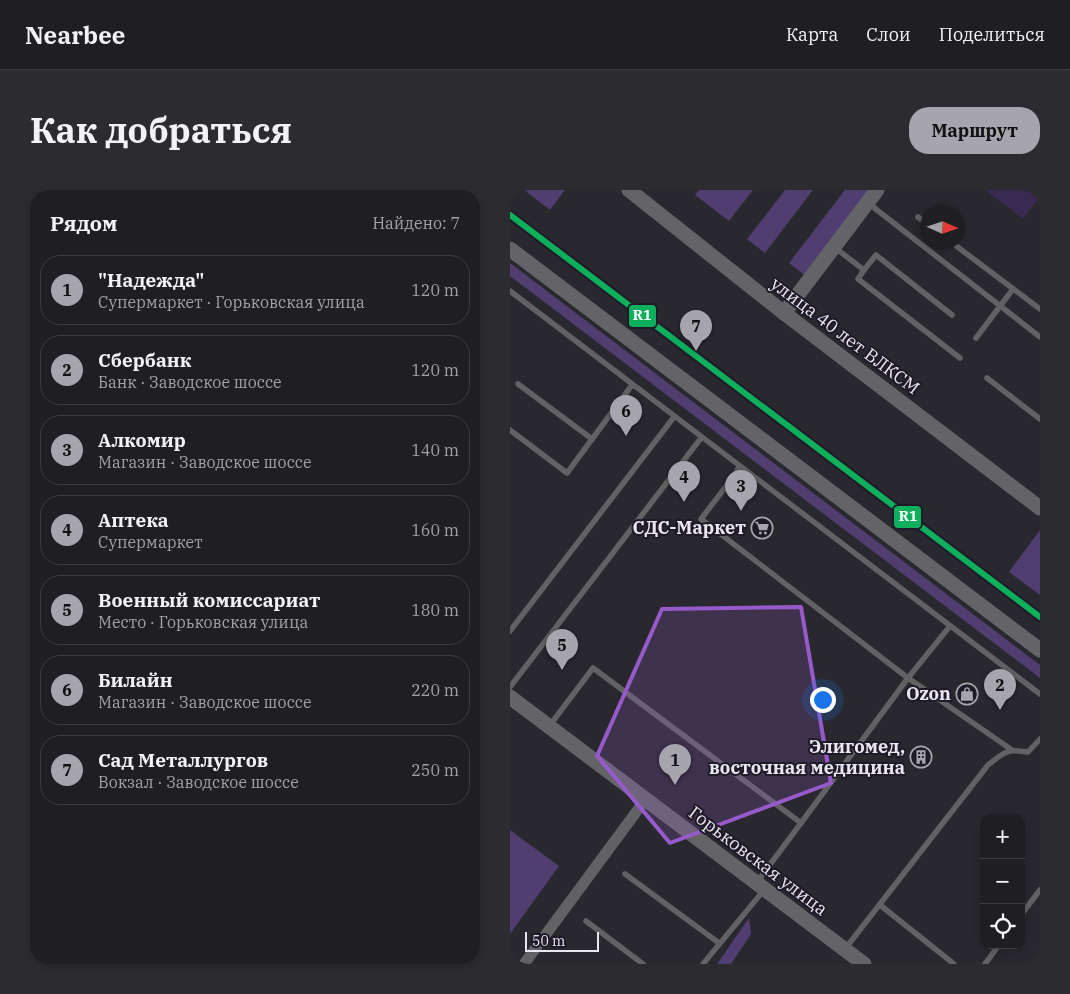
<!DOCTYPE html>
<html lang="ru">
<meta charset="utf-8">
<style>
:root{--surface:#1f1e22;--page:#2c2b2f;--text:#f1f3f6;--muted:#a1a2a5;--line:#3c3c40;--accent:#a6a4ac}
body{margin:0;font-family:"IBM Plex Serif",serif;background:var(--page);color:var(--text)}
.controls{position:absolute;right:15px;bottom:15px;display:grid;overflow:hidden;border-radius:10px;box-shadow:0 2px 8px #0003}
.controls button{width:45px;height:45px;display:grid;place-items:center;padding:0;border:0;border-bottom:1px solid var(--line);background:var(--surface);color:var(--text);font:25px sans-serif}
.compass{position:absolute;left:410px;top:15px;width:45px;height:45px;border-radius:50%;background:var(--surface);box-shadow:0 2px 8px #0003;rotate:93deg}
.scale{position:absolute;left:15px;bottom:12px;width:74px;box-sizing:border-box;padding-left:5px;border:2px solid #e9e6f0;border-top:0;font-size:14px;line-height:18px;white-space:nowrap;color:#e9e6f0;-webkit-text-stroke:4px #1f1a28;paint-order:stroke}
.you{position:absolute;left:312px;top:509px;width:18px;height:18px;margin:-12px;border:4px solid #fff;border-radius:50%;background:#1a73e8;box-shadow:0 0 0 8px #1a73e833}
.badge{display:grid;place-items:center;width:32px;height:32px;border-radius:50%;background:var(--accent);color:#111;font-size:16px;font-weight:700}
.pin{position:absolute;translate:-50% -41px;filter:drop-shadow(0 1px 2px #0008)}
.pin::after{content:'';position:absolute;top:26px;width:18px;height:15px;background:inherit;clip-path:polygon(0 0,100% 0,50% 100%)}
.list{margin:0;padding:0;list-style:none}
h2{display:flex;justify-content:space-between;align-items:center;height:65px;margin:0;padding:0 20px;font-size:21px}
h2 small{font-size:16px;font-weight:400;color:var(--muted)}
.list li{display:grid;grid-template-columns:32px 1fr auto;gap:15px;align-items:center;box-sizing:border-box;height:70px;margin:0 10px 10px;padding:0 10px;border:1px solid var(--line);border-radius:20px}
.list b{display:block;font-size:19px;white-space:nowrap}
.list p{margin:0;font-size:16px;white-space:nowrap;color:var(--muted)}
.list em{font-size:16px;font-style:normal;color:var(--muted)}
.icon{flex:none;width:28px;height:28px;fill:none;stroke:currentColor;stroke-width:2;stroke-linecap:round;stroke-linejoin:round}
.map{position:relative;flex:none;width:530px;height:774px;overflow:hidden;border-radius:20px}
header{display:flex;align-items:center;gap:30px;box-sizing:border-box;height:70px;padding:0 25px;background:var(--surface);border-bottom:1px solid var(--line)}
header strong{font-size:24px}
nav{display:flex;gap:28px;margin-inline-start:auto;font-size:18px}
.intro{display:flex;align-items:center;justify-content:space-between;box-sizing:border-box;height:120px;padding:0 30px}
h1{margin:0;font-size:35px}
.button{padding:12px 22px;border-radius:20px;background:var(--accent);color:#111;font-size:18px;font-weight:700}
main{display:flex;gap:30px;padding:0 30px}
aside{flex:1;background:var(--surface);border-radius:20px;box-shadow:0 2px 8px #0003}
.map>svg:first-child{display:block}
.green{fill:#392a52}
.forest{fill:#4f3e6f}
.lines{fill:none;stroke-linecap:round;stroke-linejoin:round}
.lane{stroke:#626164;stroke-width:5.5}
.street{stroke:#626164;stroke-width:11}
.secondary{stroke:#646468;stroke-width:15}
.rail-1-casing{stroke:#1f1a28;stroke-width:10}
.rail-1{stroke:#0daf5c;stroke-width:6}
.marked{fill:#965acb;fill-opacity:0.2;stroke:#965acb;stroke-width:4;stroke-linejoin:round}
.labels{text-anchor:middle;stroke-width:4;stroke-linejoin:round;paint-order:stroke}
.street-label{font-size:18px;fill:#e9e6f0;stroke:#1f1a28}
.poi-label{font-size:18px;font-weight:bold;fill:#e9e6f0;stroke:#1f1a28;text-anchor:end}
.line-badge{stroke:#1f1a28;stroke-width:2}
.badge-label{font-size:14px;text-anchor:middle;font-weight:bold;fill:#fff}
</style>
<header>
<strong>Nearbee</strong>
<nav><a>Карта</a><a>Слои</a><a>Поделиться</a></nav>
</header>
<div class="intro"><h1>Как добраться</h1><a class="button">Маршрут</a></div>
<main>
<aside>
<h2>Рядом<small>Найдено: 7</small></h2>
<ul class="list">
<li><span class="badge">1</span><div><b>&quot;Надежда&quot;</b><p>Супермаркет · Горьковская улица</p></div><em>120 m</em></li>
<li><span class="badge">2</span><div><b>Сбербанк</b><p>Банк · Заводское шоссе</p></div><em>120 m</em></li>
<li><span class="badge">3</span><div><b>Алкомир</b><p>Магазин · Заводское шоссе</p></div><em>140 m</em></li>
<li><span class="badge">4</span><div><b>Аптека</b><p>Супермаркет</p></div><em>160 m</em></li>
<li><span class="badge">5</span><div><b>Военный комиссариат</b><p>Место · Горьковская улица</p></div><em>180 m</em></li>
<li><span class="badge">6</span><div><b>Билайн</b><p>Магазин · Заводское шоссе</p></div><em>220 m</em></li>
<li><span class="badge">7</span><div><b>Сад Металлургов</b><p>Вокзал · Заводское шоссе</p></div><em>250 m</em></li>
</ul>
</aside>
<div class="map">
<svg width="530" height="774" viewBox="0 0 530 774">
<rect width="100%" height="100%" fill="#29282e"/>
<path class="green" d="M 475,0 L 530,0 L 530,7 L 513,29 Z"/>
<g class="forest">
<path d="M 14,0 L 55,0 L 40,20 Z"/>
<path d="M 189,0 L 243,0 L 219,31 L 185,5 Z"/>
<path d="M 275,0 L 303,0 L 255,63 L 237,49 Z"/>
<path d="M 335,0 L 363,0 L 297,87 L 279,73 Z"/>
<path d="M 0,73 L 530,475 L 530,488 L 0,86 Z"/>
<path d="M 530,340 L 530,405 L 499,382 Z"/>
<path d="M 0,640 L 49,676 L 0,744 Z"/>
<path d="M 239,728 L 241,744 L 221,774 L 207,774 Z"/>
</g>
<g class="lines">
<g class="lane">
<path d="M 358,13 L 530,147"/>
<path d="M 408,27 L 418,35"/>
<path d="M 441,52 L 530,119"/>
<path d="M 324,57 L 354,80 L 348,89 L 450,168"/>
<path d="M 354,80 L 366,65 L 442,125"/>
<path d="M 0,101 L 530,504"/>
<path d="M 466,148 L 503,99"/>
<path d="M 477,188 L 530,229"/>
<path d="M 8,194 L 82,249"/>
<path d="M 0,240 L 57,283 L 122,195"/>
<path d="M 229,277 L 224,286 L 191,329 L 398,488 L 502,560"/>
<path d="M 0,441 L 164,227"/>
<path d="M 0,497 L 191,248"/>
<path d="M 40,535 L 83,478 L 291,633 L 247,692"/>
<path d="M 291,633 L 398,488 L 440,436"/>
<path d="M 115,684 L 209,753"/>
<path d="M 370,715 L 444,774"/>
<path d="M 511,725 L 530,700"/>
<path d="M 76,731 L 133,774"/>
<path d="M 335,759 L 478,575 C 485,570 492,562 501,561 C 506,560 512,562 518,562 L 530,549"/>
<path d="M 193,774 L 254,700"/>
<path d="M 475,774 L 489,755"/>
</g>
<path class="street" d="M 14,774 L 135,610"/>
<g class="secondary">
<path d="M 119,0 L 274,123 L 530,318"/>
<path d="M 0,59 L 530,460"/>
<path d="M 274,123 L 367,0"/>
<path d="M 0,507 L 354,774"/>
</g>
<g class="rail-1-casing">
<path id="rail-1" d="M 0,25 L 530,427"/>
</g>
<use href="#rail-1" class="rail-1"/>
</g>
<path class="marked" d="M 291,417 L 321,593 L 160,653 L 87,566 L 152,419 Z"/>
<defs>
<g id="supermarket-ring" transform="scale(1.125)"><circle r="9.5" fill="#1f1a28" stroke="#a6a4ac" stroke-width="1.5"/><path d="M-6-5.5h2.5l.6 2H6L4.5 2H-2.5L-4.4-4H-6ZM-1.5 3.2a1.3 1.3 0 1 0 .1 0ZM3 3.2a1.3 1.3 0 1 0 .1 0Z" fill="#a6a4ac"/></g>
<g id="shop-ring" transform="scale(1.125)"><circle r="9.5" fill="#1f1a28" stroke="#a6a4ac" stroke-width="1.5"/><path d="M-5-2.5h2.3a2.7 3.5 0 0 1 5.4 0H5L5.5 6h-11ZM-1.5-2.5h3a1.5 2.3 0 0 0-3 0Z" fill="#a6a4ac"/></g>
<g id="building-ring" transform="scale(1.125)"><circle r="9.5" fill="#1f1a28" stroke="#a6a4ac" stroke-width="1.5"/><path d="M-4-6H4V6H1V3H-1V6H-4ZM-2.5-4.3h1.7v1.8h-1.7ZM.8-4.3h1.7v1.8H.8ZM-2.5-1h1.7V.8h-1.7ZM.8-1h1.7V.8H.8Z" fill="#a6a4ac"/></g>
</defs>
<g fill-rule="evenodd">
<use href="#supermarket-ring" x="252" y="338"/>
<use href="#shop-ring" x="457" y="504"/>
<use href="#building-ring" x="411" y="567"/>
</g>
<g class="labels">
<g class="street-label">
<text transform="translate(335 146) rotate(37)" y="6">улица 40 лет ВЛКСМ</text>
<text transform="translate(248 671) rotate(37)" y="6">Горьковская улица</text>
</g>
<g class="poi-label">
<text x="236" y="344">СДС-Маркет</text>
<text x="441" y="510">Ozon</text>
<text x="395" y="563">Элигомед,<tspan x="395" dy="21">восточная медицина</tspan></text>
</g>
</g>
<g class="line-badge">
<rect x="118" y="114" width="29" height="24" rx="5" fill="#0daf5c"/>
<rect x="383" y="315" width="29" height="24" rx="5" fill="#0daf5c"/>
</g>
<g class="badge-label">
<text x="132" y="130">R1</text>
<text x="398" y="331">R1</text>
</g>
</svg>
<div class="controls">
<button>+</button>
<button>−</button>
<button><svg class="icon" aria-label="locate" viewBox="0 0 24 24"><circle cx="12" cy="12" r="6"/><path d="M12 2v4M12 18v4M2 12h4M18 12h4"/></svg></button>
</div>
<svg class="compass" viewBox="-18 -18 36 36"><path d="M0-13l5 13h-10z" fill="#e53935"/><path d="M0 13l5-13h-10z" fill="#a1a2a5"/></svg>
<div class="scale">50 m</div>
<div class="you"></div>
<div class="pin badge" style="left:165px;top:595px">1</div>
<div class="pin badge" style="left:490px;top:520px">2</div>
<div class="pin badge" style="left:231px;top:321px">3</div>
<div class="pin badge" style="left:174px;top:312px">4</div>
<div class="pin badge" style="left:52px;top:480px">5</div>
<div class="pin badge" style="left:116px;top:246px">6</div>
<div class="pin badge" style="left:186px;top:161px">7</div>
</div>
</main>
